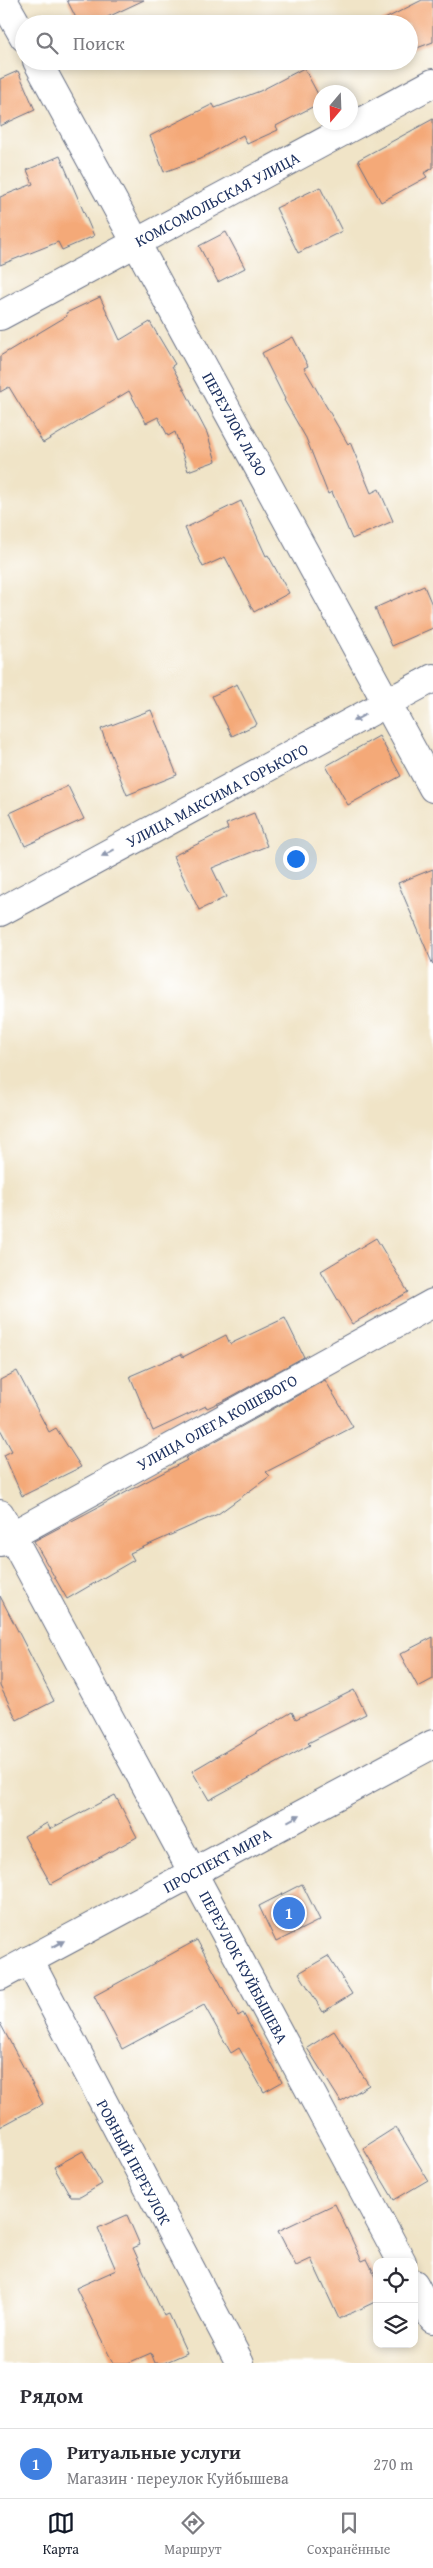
<!DOCTYPE html>
<html lang="ru">
<meta charset="utf-8">
<style>
:root{--surface:#fff;--page:#f2f2f3;--text:#2b2b33;--muted:#7c7c81;--line:#e1e1e2;--accent:#111827}
body{margin:0;font-family:"Gentium Book Plus",serif;background:var(--page);color:var(--text)}
.controls{position:absolute;right:15px;bottom:15px;display:grid;overflow:hidden;border-radius:10px;box-shadow:0 2px 8px #0003}
.controls button{width:45px;height:45px;display:grid;place-items:center;padding:0;border:0;border-bottom:1px solid var(--line);background:var(--surface);color:var(--text);font:25px sans-serif}
.compass{position:absolute;left:313px;top:85px;width:45px;height:45px;border-radius:50%;background:var(--surface);box-shadow:0 2px 8px #0003;rotate:199deg}
.you{position:absolute;left:295px;top:858px;width:18px;height:18px;margin:-12px;border:4px solid #fff;border-radius:50%;background:#1a73e8;box-shadow:0 0 0 8px #1a73e833}
.badge{display:grid;place-items:center;width:32px;height:32px;border-radius:50%;background:var(--accent);color:#fff;font-size:16px;font-weight:700}
.pin{position:absolute;translate:-50% -50%;border:2px solid #fff;box-shadow:0 1px 5px #0006}
.list{margin:0;padding:0;list-style:none}
h2{display:flex;justify-content:space-between;align-items:center;height:65px;margin:0;padding:0 20px;font-size:21px}
h2 small{font-size:16px;font-weight:400;color:var(--muted)}
.list li{display:grid;grid-template-columns:32px 1fr auto;gap:15px;align-items:center;box-sizing:border-box;height:70px;padding:0 20px;border-top:1px solid var(--line)}
.list b{display:block;font-size:19px;white-space:nowrap}
.list p{margin:0;font-size:16px;white-space:nowrap;color:var(--muted)}
.list em{font-size:16px;font-style:normal;color:var(--muted)}
.icon{flex:none;width:28px;height:28px;fill:none;stroke:currentColor;stroke-width:2;stroke-linecap:round;stroke-linejoin:round}
.map{position:relative;flex:none;width:433px;height:2363px;overflow:hidden}
.search{position:absolute;background:var(--surface);box-shadow:0 2px 8px #0003;left:15px;right:15px;top:15px;height:55px;display:flex;align-items:center;gap:12px;box-sizing:border-box;padding:0 18px;border-radius:28px;color:var(--muted);font-size:19px}
.sheet{height:135px;background:var(--surface)}
nav{display:flex;justify-content:space-around;align-items:center;box-sizing:border-box;height:70px;border-top:1px solid var(--line);background:var(--surface);font-size:14px;color:var(--muted)}
nav a{display:grid;justify-items:center;gap:2px}
nav .on{color:var(--accent)}
.map>svg:first-child{display:block}
.building{fill:#f4a978}
.lines{fill:none;stroke-linecap:round;stroke-linejoin:round}
.minor-casing{stroke:#666e83;stroke-width:30}
.major-casing{stroke:#666e83;stroke-width:30}
.minor{stroke:#fff;stroke-width:28}
.major{stroke:#fff;stroke-width:28}
.oneway{fill:#8d97ae}
.labels{text-anchor:middle;stroke-width:4;stroke-linejoin:round;paint-order:stroke}
.street-label{font-size:16px;fill:#1b2f5e;stroke:#fff}
</style>
<div class="map">
<svg width="433" height="2363" viewBox="0 0 433 2363">
<rect width="100%" height="100%" fill="#fff"/>
<filter id="ink" filterUnits="userSpaceOnUse"><feTurbulence type="fractalNoise" baseFrequency=".02" numOctaves="2"/><feDisplacementMap in="SourceGraphic" scale="10" xChannelSelector="R" yChannelSelector="G"/><feConvolveMatrix kernelMatrix="1 2 1 2 8 2 1 2 1" color-interpolation-filters="sRGB"/></filter>
<filter id="wash" filterUnits="userSpaceOnUse"><feTurbulence type="fractalNoise" baseFrequency=".0096" numOctaves="4" result="noise"/><feDisplacementMap in="SourceGraphic" scale="20" xChannelSelector="R" yChannelSelector="G"/><feGaussianBlur stdDeviation="1.12" result="paint"/><feColorMatrix in="noise" values="0 0 0 0 0 0 0 0 0 0 0 0 0 0 0 0 0 1.4 0 .05"/><feComposite in="paint" operator="in"/></filter>
<g filter="url(#wash)">
<rect width="100%" height="100%" fill="#f0e4c7"/>
<g id="blocks">
<g class="building">
<path d="M 67,0 L 144,0 L 93,24 L 79,24 Z"/>
<path d="M 422,0 L 433,0 L 433,42 L 409,51 L 409,24 L 375,24 Z"/>
<path d="M 304,68 L 320,98 L 320,103 L 276,126 L 278,130 L 247,144 L 243,135 L 200,159 L 164,172 L 150,136 L 213,104 L 215,108 L 260,91 Z"/>
<path d="M 18,71 L 35,110 L 0,126 L 0,79 Z"/>
<path d="M 433,119 L 433,168 L 424,173 L 427,177 L 381,202 L 358,160 Z"/>
<path d="M 60,156 L 94,236 L 62,250 L 58,242 L 0,265 L 0,197 L 33,184 L 27,170 Z"/>
<path d="M 320,187 L 342,231 L 298,253 L 276,208 Z"/>
<path d="M 226,232 L 245,268 L 218,282 L 199,246 Z"/>
<path d="M 100,297 L 120,340 L 150,322 L 175,364 L 172,366 L 207,433 L 216,461 L 188,471 L 175,432 L 168,436 L 158,417 L 146,423 L 129,391 L 43,443 L 9,387 L 0,392 L 0,356 L 67,316 L 66,313 Z"/>
<path d="M 293,337 L 308,366 L 304,368 L 348,444 L 350,442 L 371,493 L 379,489 L 393,521 L 352,539 L 332,492 L 328,494 L 306,438 L 284,400 L 285,399 L 262,353 Z"/>
<path d="M 241,501 L 266,556 L 268,555 L 289,593 L 254,612 L 225,557 L 203,567 L 185,528 Z"/>
<path d="M 424,586 L 433,607 L 433,628 L 392,646 L 375,608 Z"/>
<path d="M 237,684 L 257,724 L 232,736 L 212,696 Z"/>
<path d="M 151,710 L 177,775 L 127,795 L 101,729 Z"/>
<path d="M 379,736 L 401,776 L 348,805 L 326,766 Z"/>
<path d="M 68,786 L 84,819 L 25,846 L 10,813 Z"/>
<path d="M 254,813 L 267,846 L 212,868 L 226,897 L 199,910 L 173,856 L 228,829 L 226,824 Z"/>
<path d="M 433,869 L 433,965 L 398,883 Z"/>
<path d="M 376,1238 L 408,1292 L 352,1324 L 321,1271 Z"/>
<path d="M 285,1318 L 304,1357 L 225,1400 L 207,1408 L 206,1406 L 153,1431 L 130,1376 L 181,1354 L 183,1357 L 226,1335 L 230,1344 Z"/>
<path d="M 17,1371 L 49,1432 L 56,1428 L 81,1467 L 22,1496 L 4,1455 L 12,1451 L 0,1429 L 0,1380 Z"/>
<path d="M 325,1380 L 353,1427 L 266,1472 L 270,1476 L 218,1514 L 130,1553 L 134,1560 L 67,1599 L 34,1541 L 187,1460 L 185,1458 Z"/>
<path d="M 0,1596 L 54,1701 L 17,1720 L 0,1686 Z"/>
<path d="M 433,1637 L 433,1679 L 418,1687 L 400,1654 Z"/>
<path d="M 354,1690 L 366,1714 L 308,1743 L 310,1745 L 209,1800 L 192,1771 L 292,1712 L 296,1719 Z"/>
<path d="M 115,1795 L 137,1837 L 51,1884 L 24,1836 L 47,1823 L 50,1829 Z"/>
<path d="M 302,1884 L 320,1920 L 276,1942 L 259,1906 Z"/>
<path d="M 197,1940 L 238,2016 L 243,2013 L 282,2082 L 264,2092 L 239,2048 L 231,2053 L 204,2005 L 122,2049 L 94,1996 Z"/>
<path d="M 328,1956 L 352,1994 L 323,2012 L 299,1973 Z"/>
<path d="M 0,2023 L 43,2104 L 0,2127 Z"/>
<path d="M 334,2031 L 369,2085 L 341,2102 L 307,2048 Z"/>
<path d="M 396,2127 L 428,2180 L 394,2200 L 363,2148 Z"/>
<path d="M 83,2151 L 102,2184 L 80,2197 L 71,2197 L 54,2167 Z"/>
<path d="M 335,2204 L 362,2261 L 367,2259 L 377,2279 L 377,2301 L 339,2319 L 311,2259 L 296,2266 L 278,2231 Z"/>
<path d="M 127,2215 L 140,2245 L 133,2248 L 164,2316 L 169,2314 L 187,2353 L 164,2363 L 155,2363 L 151,2353 L 128,2363 L 113,2363 L 76,2288 L 116,2270 L 98,2228 Z"/>
</g>
</g>
</g>
<g filter="url(#ink)">
<use href="#blocks" fill-opacity="0" stroke="#666e83" stroke-width="1"/>
<g class="lines">
<g class="minor-casing">
<g id="minor">
<path d="M 3,0 L 24,37"/>
<path d="M 37,61 L 433,788"/>
<path d="M 0,316 L 433,83"/>
<path d="M 0,1514 L 402,2262"/>
<path d="M 0,1542 L 433,1303"/>
<path d="M 29,1960 L 240,2363"/>
<path d="M 414,2284 L 433,2319"/>
</g>
</g>
<g class="major-casing">
<g id="major">
<path d="M 0,912 L 433,678"/>
<path d="M 0,1976 L 433,1744"/>
</g>
</g>
<use href="#minor" class="minor"/>
<use href="#major" class="major"/>
</g>
<defs><path id="oneway-solid" d="M-6-.8H1V-3.2L6.5 0L1 3.2V.8H-6Z" transform="scale(1.25)"/></defs>
<g class="oneway">
<use href="#oneway-solid" transform="translate(359 718) rotate(152)"/>
<use href="#oneway-solid" transform="translate(108 853) rotate(152)"/>
<use href="#oneway-solid" transform="translate(294 1818) rotate(-28)"/>
<use href="#oneway-solid" transform="translate(58 1944) rotate(-28)"/>
</g>
</g>
<g class="labels">
<g class="street-label">
<text transform="translate(217 199) rotate(-28)" y="6">КОМСОМОЛЬСКАЯ УЛИЦА</text>
<text transform="translate(235 424) rotate(61)" y="6">ПЕРЕУЛОК ЛАЗО</text>
<text transform="translate(217 795) rotate(-28)" y="6">УЛИЦА МАКСИМА ГОРЬКОГО</text>
<text transform="translate(217 1422) rotate(-29)" y="6">УЛИЦА ОЛЕГА КОШЕВОГО</text>
<text transform="translate(217 1860) rotate(-28)" y="6">ПРОСПЕКТ МИРА</text>
<text transform="translate(244 1967) rotate(62)" y="6">ПЕРЕУЛОК КУЙБЫШЕВА</text>
<text transform="translate(134 2162) rotate(62)" y="6">РОВНЫЙ ПЕРЕУЛОК</text>
</g>
</g>
</svg>
<div class="controls">
<button><svg class="icon" aria-label="locate" viewBox="0 0 24 24"><circle cx="12" cy="12" r="6"/><path d="M12 2v4M12 18v4M2 12h4M18 12h4"/></svg></button>
<button><svg class="icon" aria-label="layers" viewBox="0 0 24 24"><path d="M12 4l9 5-9 5-9-5zM3 14l9 5 9-5"/></svg></button>
</div>
<svg class="compass" viewBox="-18 -18 36 36"><path d="M0-13l5 13h-10z" fill="#e53935"/><path d="M0 13l5-13h-10z" fill="#7c7c81"/></svg>
<div class="you"></div>
<div class="pin badge" style="left:289px;top:1913px;background:#3f7fe0">1</div>
<div class="search"><svg class="icon" aria-label="search" viewBox="0 0 24 24"><circle cx="10" cy="10" r="6"/><path d="M15 15l6 6"/></svg>Поиск</div>
</div>
<section class="sheet">
<h2>Рядом<small></small></h2>
<ul class="list">
<li><span class="badge" style="background:#3f7fe0">1</span><div><b>Ритуальные услуги</b><p>Магазин · переулок Куйбышева</p></div><em>270 m</em></li>
</ul>
</section>
<nav>
<a class="on"><svg class="icon" aria-label="map" viewBox="0 0 24 24"><path d="M3 6l6-2 6 2 6-2v14l-6 2-6-2-6 2zM9 4v14M15 6v14"/></svg>Карта</a>
<a><svg class="icon" aria-label="directions" viewBox="0 0 24 24"><path d="M12 3l9 9-9 9-9-9zM9 14v-3h6M13 9l2 2-2 2"/></svg>Маршрут</a>
<a><svg class="icon" aria-label="saved" viewBox="0 0 24 24"><path d="M7 4h10v16l-5-4-5 4z"/></svg>Сохранённые</a>
</nav>
